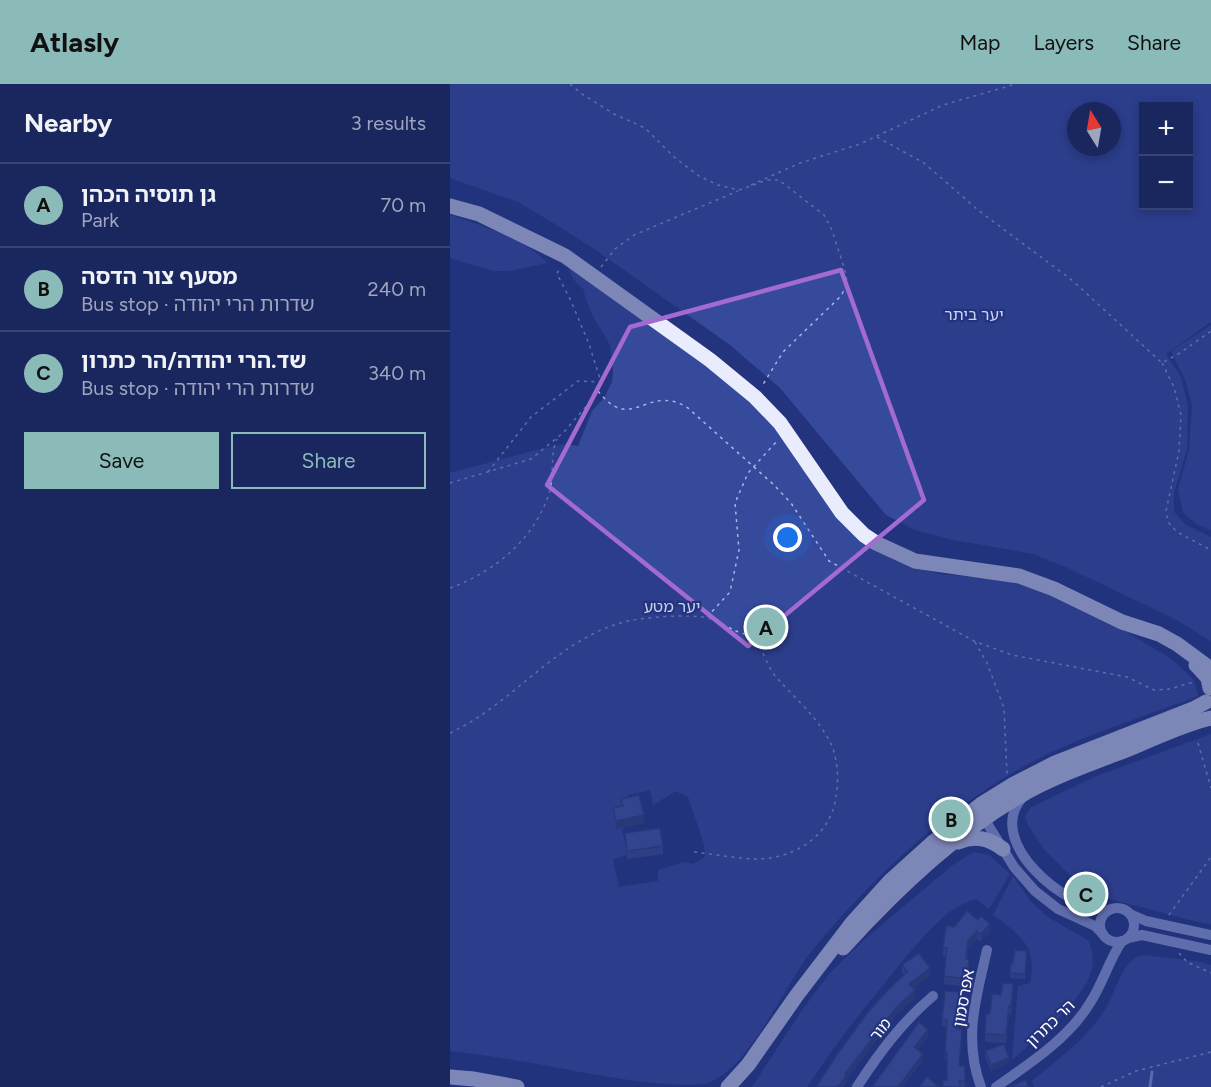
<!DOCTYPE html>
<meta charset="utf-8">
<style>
:root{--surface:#1a265e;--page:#273267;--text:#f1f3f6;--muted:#9fa5bc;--line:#384373;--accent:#8bbbb9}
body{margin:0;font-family:Figtree,"Noto Sans Hebrew",sans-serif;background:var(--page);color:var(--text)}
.controls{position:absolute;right:18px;top:18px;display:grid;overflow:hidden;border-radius:0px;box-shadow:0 3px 9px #0003}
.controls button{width:54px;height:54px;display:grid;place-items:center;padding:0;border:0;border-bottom:2px solid var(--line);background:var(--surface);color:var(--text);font:30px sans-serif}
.compass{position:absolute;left:617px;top:18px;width:54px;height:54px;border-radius:50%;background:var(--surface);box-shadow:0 3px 9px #0003;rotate:349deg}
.you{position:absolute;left:338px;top:454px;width:21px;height:21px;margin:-15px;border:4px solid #fff;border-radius:50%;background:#1a73e8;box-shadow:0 0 0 9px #1a73e833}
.badge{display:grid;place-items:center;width:39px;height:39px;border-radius:50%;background:var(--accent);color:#111;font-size:20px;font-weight:700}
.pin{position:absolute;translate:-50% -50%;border:3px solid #fff;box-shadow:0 2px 6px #0006}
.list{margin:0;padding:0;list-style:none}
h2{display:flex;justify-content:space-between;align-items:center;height:78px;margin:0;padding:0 24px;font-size:26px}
h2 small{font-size:20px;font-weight:400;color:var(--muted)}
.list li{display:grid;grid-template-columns:39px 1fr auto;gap:18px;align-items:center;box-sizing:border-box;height:84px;padding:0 24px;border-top:2px solid var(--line)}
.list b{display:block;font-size:22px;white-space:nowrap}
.list p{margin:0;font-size:20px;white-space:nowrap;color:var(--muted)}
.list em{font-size:20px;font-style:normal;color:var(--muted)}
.actions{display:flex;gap:12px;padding:18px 24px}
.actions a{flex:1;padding:14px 0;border:2px solid var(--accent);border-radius:0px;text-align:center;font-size:21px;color:var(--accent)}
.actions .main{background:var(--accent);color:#111}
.map{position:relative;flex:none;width:761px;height:1003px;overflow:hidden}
header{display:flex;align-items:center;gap:36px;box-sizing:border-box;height:84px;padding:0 30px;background:var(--accent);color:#111}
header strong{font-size:28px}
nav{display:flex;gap:33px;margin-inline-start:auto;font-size:21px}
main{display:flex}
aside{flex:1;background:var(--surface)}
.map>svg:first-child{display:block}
.green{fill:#364a9c;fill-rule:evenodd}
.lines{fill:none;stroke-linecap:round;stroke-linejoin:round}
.stream{stroke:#9cabe7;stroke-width:3}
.path{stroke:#a8b4e6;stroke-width:1.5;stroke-dasharray:3 4.5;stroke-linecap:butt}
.minor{stroke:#a8b4e6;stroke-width:10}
.major{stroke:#e9ecfd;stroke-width:15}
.wall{fill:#3d4d8e}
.shaded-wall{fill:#323e74}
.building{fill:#4759a5;stroke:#323e74;stroke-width:1.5}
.marked{fill:none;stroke:#a36bd2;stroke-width:4.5;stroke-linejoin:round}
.labels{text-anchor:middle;stroke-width:4.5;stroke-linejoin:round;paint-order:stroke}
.park-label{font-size:16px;fill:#cbd3f5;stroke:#23337e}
.street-label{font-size:16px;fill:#fff;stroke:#23337e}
</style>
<header>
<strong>Atlasly</strong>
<nav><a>Map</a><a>Layers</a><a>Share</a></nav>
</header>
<main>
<aside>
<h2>Nearby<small>3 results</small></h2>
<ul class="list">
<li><span class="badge">A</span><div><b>גן תוסיה הכהן</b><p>Park</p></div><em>70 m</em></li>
<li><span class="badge">B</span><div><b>מסעף צור הדסה</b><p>Bus stop · שדרות הרי יהודה</p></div><em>240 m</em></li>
<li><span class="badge">C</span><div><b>שד.הרי יהודה/הר כתרון</b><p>Bus stop · שדרות הרי יהודה</p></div><em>340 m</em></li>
</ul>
<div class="actions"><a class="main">Save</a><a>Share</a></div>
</aside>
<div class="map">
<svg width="761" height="1003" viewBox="0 0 761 1003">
<rect width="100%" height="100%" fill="#23337e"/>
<g class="green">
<path d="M 0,0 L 761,0 L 761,238 L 716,270 L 731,293 L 738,322 L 737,365 L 724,409 L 724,428 L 736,441 L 761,453 L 761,557 L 727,536 L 618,484 L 583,470 L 498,455 L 465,446 L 436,431 L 330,304 L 280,261 L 140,162 L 105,140 L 68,118 L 0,94 ZM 694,22 L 738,22 L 738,122 L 694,122 ZM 626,27 L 662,27 L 662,63 L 626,63 Z"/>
<path d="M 0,131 C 30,141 76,155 97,179 L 60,187 L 43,187 L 0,174 Z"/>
<path d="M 116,178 L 194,234 L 310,323 L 367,405 L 455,480 L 489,490 L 550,495 L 601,510 L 668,543 L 720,574 L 744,596 L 748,612 C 700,630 651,646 604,667 C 511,710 429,786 364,864 C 335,899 299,988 255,1000 C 214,1003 170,995 130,988 C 86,979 44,972 0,967 L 0,389 L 82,367 L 115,360 L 128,362 L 142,327 L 154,314 L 162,298 L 163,288 L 160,261 L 143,232 L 135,213 L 134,206 L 123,195 ZM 200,706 L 203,721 L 226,707 L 238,713 L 254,760 L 255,773 L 243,780 L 235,778 L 208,786 L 208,797 L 169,803 L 163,776 L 184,768 L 176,763 L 172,746 L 182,735 L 178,711 Z"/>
<path d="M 761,241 L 761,446 L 748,441 L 733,429 L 728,405 L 739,366 L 742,322 L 736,298 L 721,267 Z"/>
<path d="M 761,650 L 761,840 L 748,838 L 637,809 L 593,764 L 578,741 L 575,732 L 580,724 L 644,693 Z"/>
<path d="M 524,768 L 539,771 L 560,790 L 539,825 L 526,815 C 516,818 505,823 497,830 C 475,848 456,873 438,895 C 409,930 382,965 357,1003 L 302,1003 L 352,926 L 380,889 L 416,854 L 503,781 Z"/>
<path d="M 563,792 L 581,818 L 598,833 L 639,857 C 642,866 644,876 642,885 C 635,916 585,955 562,976 L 568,902 L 580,899 C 588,863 570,850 543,831 Z"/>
<path d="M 693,871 L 751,878 L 761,881 L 761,1003 L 584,1003 L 582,997 C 608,975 637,955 655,926 C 666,909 671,876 693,871 Z"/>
</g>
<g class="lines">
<path class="stream" d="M 700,1003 L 702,988"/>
<g class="path">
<path d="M 120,0 L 132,10 L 164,30 L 195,44 L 224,73 L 249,92 L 268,101 L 289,106 L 317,96 L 329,96 L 374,131 L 382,146 L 396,190 L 397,200 L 391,212 L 333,268 L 312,302"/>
<path d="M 427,53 L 474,79 L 528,126 L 623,197 L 712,279 L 730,269 L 761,247"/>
<path d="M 301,101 L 350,79 L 410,60 L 493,21 L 566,0"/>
<path d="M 151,183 L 165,165 L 184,151 L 288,107"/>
<path d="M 712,279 L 724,303 L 731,331 L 729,367 L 716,427 L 718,438 L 727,448 L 761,466"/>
<path d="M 148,307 C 182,351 197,298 238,324 L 323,400 L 341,419 L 379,477 L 524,557 L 562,571 L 677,593 L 704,606 L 720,605 L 740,599 L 746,599"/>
<path d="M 38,388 L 81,333 L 128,297 L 150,298"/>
<path d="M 0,399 L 81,375 L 113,349 L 146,311 L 151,298 L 139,260 L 121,217 L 107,190 L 110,183"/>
<path d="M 0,504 C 45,488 87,453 100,406 C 104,389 100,371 107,355"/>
<path d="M 257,533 L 280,508 L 289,466 L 285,419 L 298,389 L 327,357"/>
<path d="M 525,558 L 537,579 L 554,624 L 557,690"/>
<path d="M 0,649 C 67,618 113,546 189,535 C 203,533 244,530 257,534 C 267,536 277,543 286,547 C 291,549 299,551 303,554 C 312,562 317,583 326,593 C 344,613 366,632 379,656 C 388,672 389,696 386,713 C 380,754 342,776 303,775 C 283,774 263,770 244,768"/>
<path d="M 748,659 L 761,704"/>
<path d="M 719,831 L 761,773"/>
<path d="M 729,869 L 737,878 L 761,889"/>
<path d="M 651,1003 L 686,987 L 761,968"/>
</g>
<g class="minor">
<path d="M 572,714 C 534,758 616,826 659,826"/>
<path d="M 532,731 L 564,783 L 585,807 L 608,825 L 645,842 L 653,850"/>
<circle cx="667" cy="841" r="17"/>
<path d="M 680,830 L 696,837 L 761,851"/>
<path d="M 678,854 L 692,851 L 761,866"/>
<path d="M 407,1003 C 429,969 452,938 483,912"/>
<path d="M 531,1003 C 513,955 526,914 537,866"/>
<path d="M 546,1003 C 579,980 618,955 640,919 C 653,899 659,876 672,857"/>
</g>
<g class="major">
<path d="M 0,122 L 29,130 L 115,172 L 260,276 L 305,313 L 330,339 L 392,429 L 414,451 L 426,459 L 465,477 L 569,492 L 604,505 L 672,538 L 709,550 L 727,560 L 761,585"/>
<path d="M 746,581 L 758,594 L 760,604"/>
<path d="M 508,758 C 525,751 539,754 553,765"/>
<path d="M 393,864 C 442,810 507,748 570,712 C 602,693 645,678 679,665 C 706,654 733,640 761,634"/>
<path d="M 0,993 L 24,995 L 67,1003"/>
<path d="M 278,1003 L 298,981 L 347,911 L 402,839 L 440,797 L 482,759 L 533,719 L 562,701 L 605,679 L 743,625 L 756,618"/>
</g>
</g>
<g class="wall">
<path d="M 171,715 L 194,739 L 166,745 L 163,732 L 163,724 L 171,722 Z"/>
<path d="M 175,749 L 213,762 L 213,770 L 177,775 Z"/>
<path d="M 496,842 L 540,848 L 531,858 L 527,855 L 518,865 L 517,875 L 519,883 L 517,903 L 494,900 L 496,872 L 493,872 L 493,864 Z"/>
<path d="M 577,872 L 575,895 L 560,894 L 560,889 L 563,879 Z"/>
<path d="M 452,881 L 480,892 L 463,905 L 465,914 L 445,932 L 397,995 L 397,998 L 366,1003 L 454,891 L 452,889 Z"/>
<path d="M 563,908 L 561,931 L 559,930 L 556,959 L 535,958 L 535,950 L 540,930 L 551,911 Z"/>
<path d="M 511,915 L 508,945 L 512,952 L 509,982 L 515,982 L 515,1003 L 493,1003 L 497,996 L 497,976 L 495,976 L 497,943 L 492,942 L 492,935 Z"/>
<path d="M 535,967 L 559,979 L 541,987 L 535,973 Z"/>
</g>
<g class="shaded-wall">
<path d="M 194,731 L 194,739 L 166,745 L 166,737 Z"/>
<path d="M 540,840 L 540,848 L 531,858 L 531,850 Z"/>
<path d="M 527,847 L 527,855 L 518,865 L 516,883 L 516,875 L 518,857 Z"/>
<path d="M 519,875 L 519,883 L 517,903 L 517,895 Z"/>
<path d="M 480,884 L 480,892 L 459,908 L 459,900 Z"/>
<path d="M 563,900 L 563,908 L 561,931 L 561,923 Z"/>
<path d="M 465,906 L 465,914 L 445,932 L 397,995 L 397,998 L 393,1003 L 388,1003 L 395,990 L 445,925 Z"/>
<path d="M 478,946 L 478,953 L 464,970 L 464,963 Z"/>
<path d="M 473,970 L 473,977 L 453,1003 L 448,1003 Z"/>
<path d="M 559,974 L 559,979 L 541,987 L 541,981 Z"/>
</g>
<g class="building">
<path d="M 189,711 L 194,731 L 166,737 L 163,724 L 173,722 L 171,715 Z"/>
<path d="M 210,744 L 213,762 L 177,767 L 175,749 Z"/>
<path d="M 517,827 L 528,836 L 531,832 L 540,840 L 531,850 L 527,847 L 518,857 L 516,875 L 519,875 L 517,895 L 494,892 L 497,864 L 493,864 L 496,842 L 504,843 Z"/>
<path d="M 565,866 L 577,867 L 575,890 L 560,889 L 561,879 L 563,879 Z"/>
<path d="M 469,869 L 480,884 L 459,900 L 465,906 L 445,925 L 395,990 L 397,991 L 388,1003 L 366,1003 L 386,972 L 418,928 L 438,906 L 457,888 L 452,881 Z"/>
<path d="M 553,899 L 563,900 L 561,923 L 559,922 L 556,951 L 535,950 L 536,930 L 540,930 L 542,910 L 551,911 Z"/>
<path d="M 495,907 L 511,908 L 507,945 L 512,945 L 509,982 L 515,982 L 515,997 L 509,997 L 510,1003 L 493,1003 L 493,996 L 497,996 L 497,969 L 495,969 L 497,936 L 492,935 Z"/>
<path d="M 469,938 L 478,946 L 464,963 L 473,970 L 448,1003 L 422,1003 Z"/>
<path d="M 554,960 L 559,974 L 541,981 L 535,967 Z"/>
<path d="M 477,993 L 489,1003 L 469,1003 Z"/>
<path d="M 575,996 L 579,1003 L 561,1003 Z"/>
</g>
<path d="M0 0H761V1003H0ZM 391,186 L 474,416 L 298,562 L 97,401 L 180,243 Z" fill="#23337e" fill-opacity=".55" fill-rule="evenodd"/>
<path class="marked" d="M 391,186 L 474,416 L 298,562 L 97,401 L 180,243 Z"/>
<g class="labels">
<g class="park-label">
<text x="524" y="236">יער ביתר</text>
<text x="222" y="528">יער מטע</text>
</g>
<g class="street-label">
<text transform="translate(513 914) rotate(-80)" y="6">אפרסמון</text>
<text transform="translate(600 939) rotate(-44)" y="6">הר כתרון</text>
<text transform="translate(430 945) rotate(-52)" y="6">מור</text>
</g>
</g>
</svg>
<div class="controls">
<button>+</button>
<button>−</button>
</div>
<svg class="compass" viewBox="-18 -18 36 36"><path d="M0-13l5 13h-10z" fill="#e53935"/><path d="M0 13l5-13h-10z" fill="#9fa5bc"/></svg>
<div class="you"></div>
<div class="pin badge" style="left:316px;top:543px">A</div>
<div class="pin badge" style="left:501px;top:735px">B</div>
<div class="pin badge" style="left:636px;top:810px">C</div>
</div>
</main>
